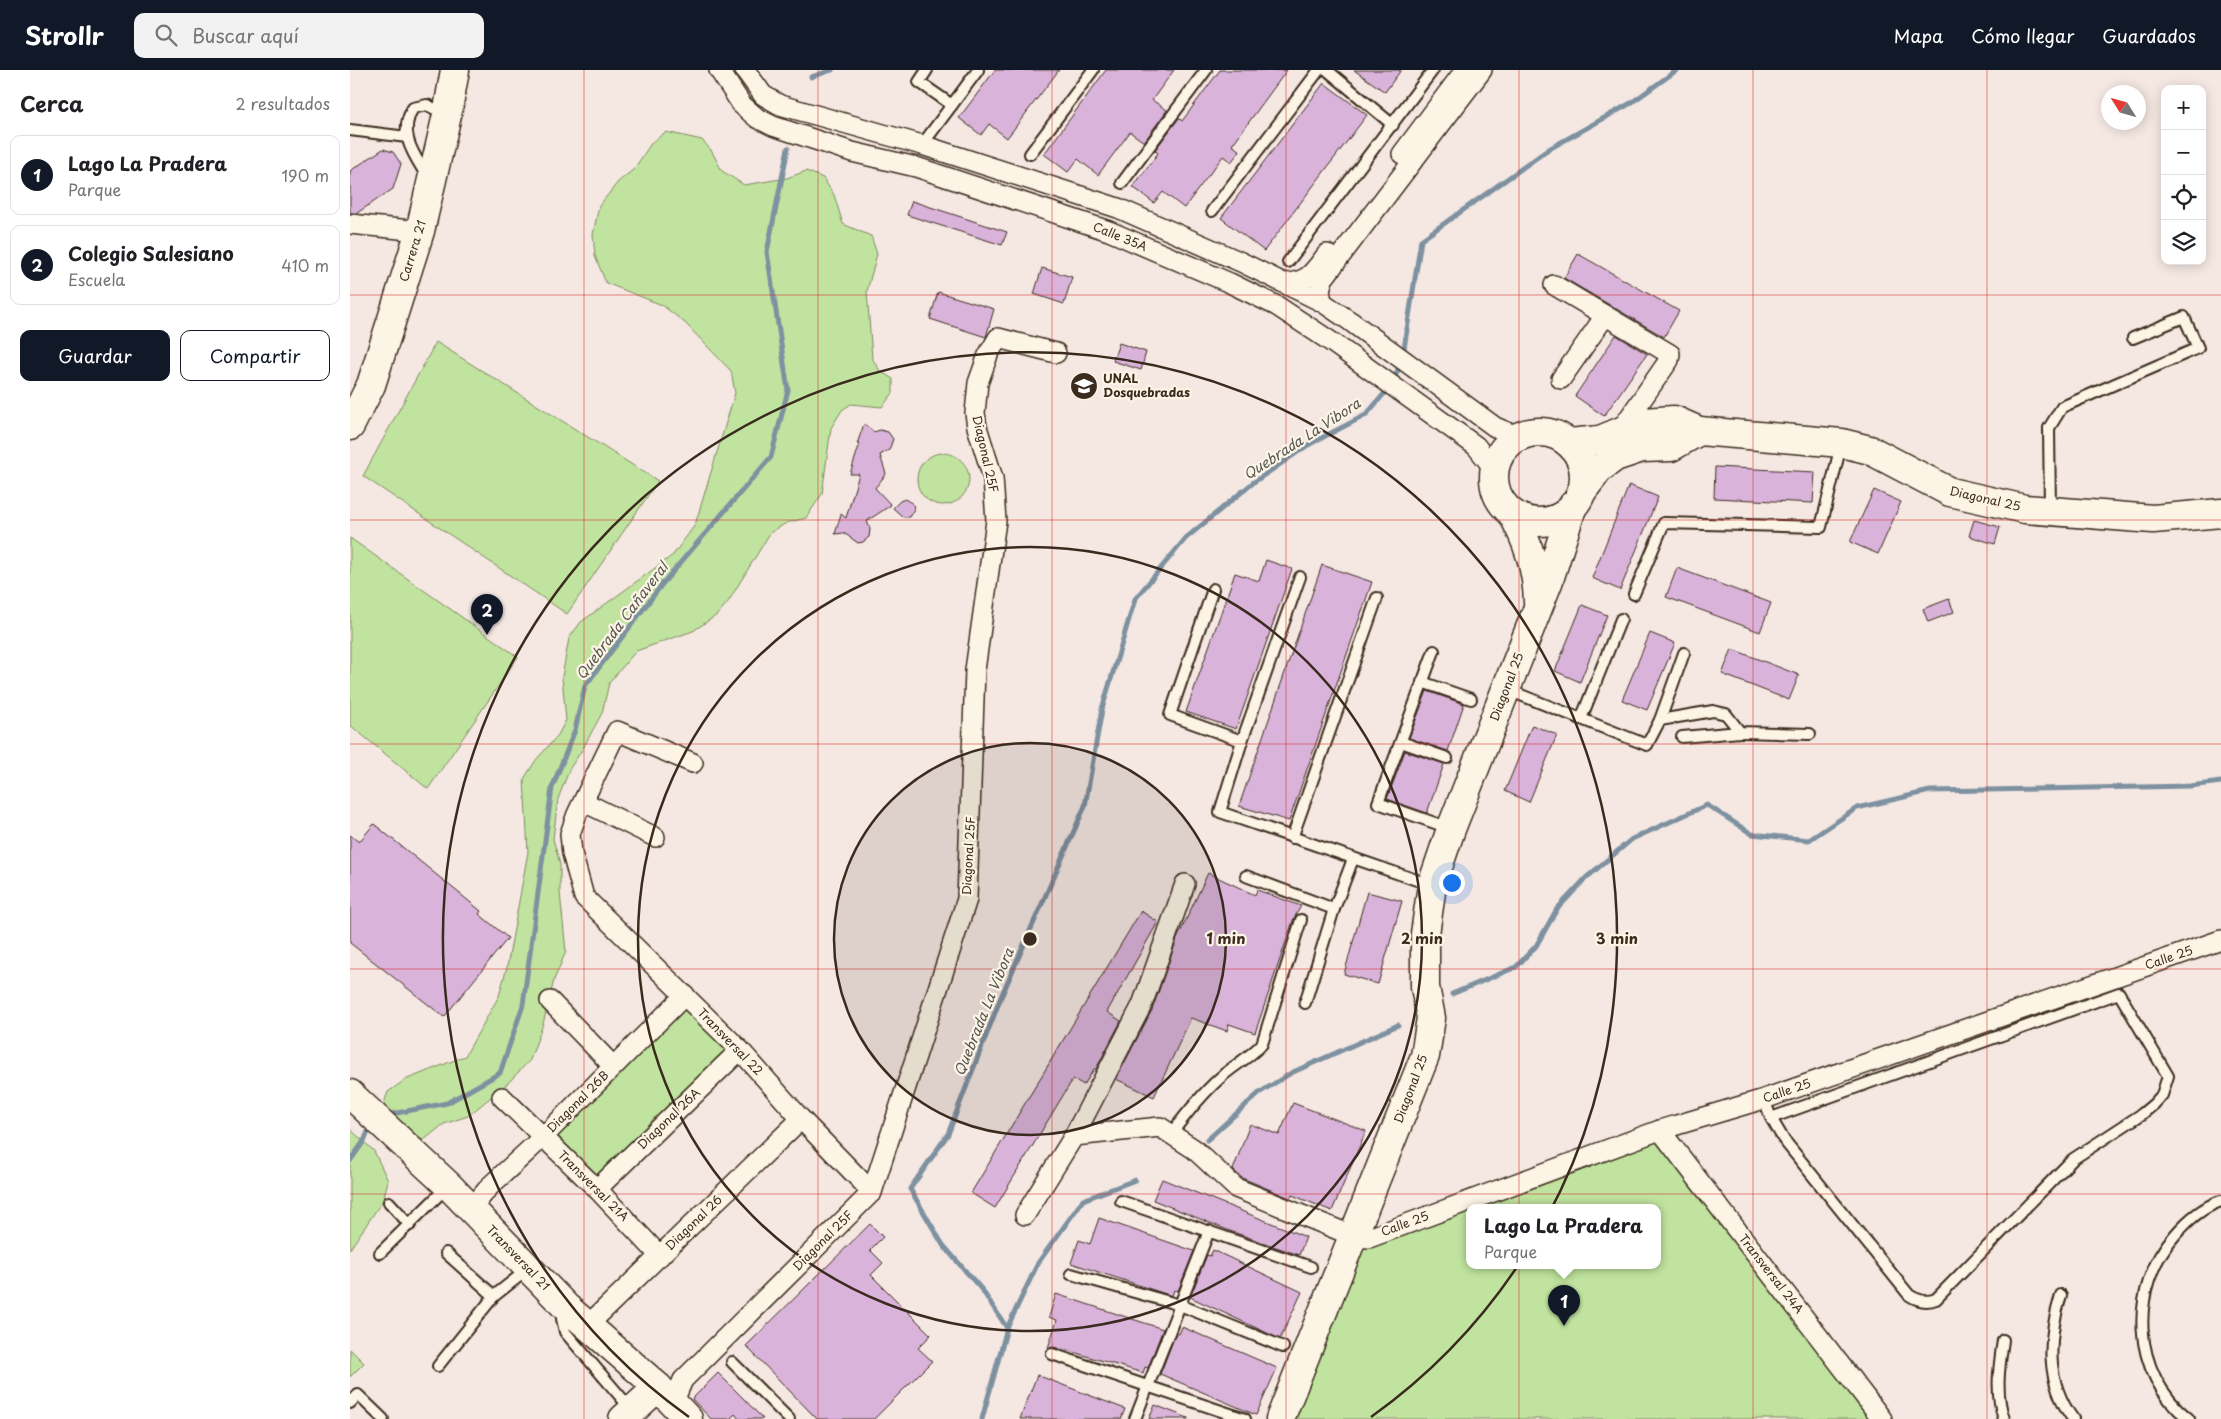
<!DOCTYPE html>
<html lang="es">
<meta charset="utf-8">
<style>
:root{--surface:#fff;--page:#f2f2f2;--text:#202124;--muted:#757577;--line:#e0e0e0;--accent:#111827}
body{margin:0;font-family:"Playpen Sans",sans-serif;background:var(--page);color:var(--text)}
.controls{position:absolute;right:15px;top:15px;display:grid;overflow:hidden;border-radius:10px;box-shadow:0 2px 12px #0003}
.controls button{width:45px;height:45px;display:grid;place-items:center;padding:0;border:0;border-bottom:1px solid var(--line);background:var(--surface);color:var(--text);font:25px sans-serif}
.compass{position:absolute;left:1751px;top:15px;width:45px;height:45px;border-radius:50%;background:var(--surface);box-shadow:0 2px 12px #0003;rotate:307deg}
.you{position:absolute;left:1101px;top:812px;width:18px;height:18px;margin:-12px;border:4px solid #fff;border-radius:50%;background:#1a73e8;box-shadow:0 0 0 8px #1a73e833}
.badge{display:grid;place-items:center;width:32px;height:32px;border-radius:50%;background:var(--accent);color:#fff;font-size:16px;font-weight:700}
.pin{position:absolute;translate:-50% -41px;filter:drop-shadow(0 1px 2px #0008)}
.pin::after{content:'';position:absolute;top:26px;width:18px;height:15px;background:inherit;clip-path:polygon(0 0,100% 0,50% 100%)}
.popup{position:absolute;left:1116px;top:1134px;width:195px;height:65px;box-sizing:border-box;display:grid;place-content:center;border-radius:10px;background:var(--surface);filter:drop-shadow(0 1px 4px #0005);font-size:16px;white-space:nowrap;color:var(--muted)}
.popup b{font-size:19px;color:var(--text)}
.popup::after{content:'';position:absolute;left:50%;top:100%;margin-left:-10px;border:10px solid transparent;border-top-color:var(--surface)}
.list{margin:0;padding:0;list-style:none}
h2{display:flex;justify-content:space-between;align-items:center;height:65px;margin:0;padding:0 20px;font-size:21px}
h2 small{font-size:16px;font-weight:400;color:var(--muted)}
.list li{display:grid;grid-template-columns:32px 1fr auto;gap:15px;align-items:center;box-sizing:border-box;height:80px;margin:0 10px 10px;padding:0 10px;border:1px solid var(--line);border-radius:10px}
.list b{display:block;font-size:19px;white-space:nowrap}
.list p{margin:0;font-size:16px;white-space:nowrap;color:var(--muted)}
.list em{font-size:16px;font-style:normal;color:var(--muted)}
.actions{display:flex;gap:10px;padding:15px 20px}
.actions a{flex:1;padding:11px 0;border:1px solid var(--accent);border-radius:10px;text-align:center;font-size:18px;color:var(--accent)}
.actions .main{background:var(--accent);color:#fff}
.icon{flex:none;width:28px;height:28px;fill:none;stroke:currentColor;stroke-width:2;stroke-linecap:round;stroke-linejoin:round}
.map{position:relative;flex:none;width:1871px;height:1349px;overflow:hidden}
header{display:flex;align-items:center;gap:30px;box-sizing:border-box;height:70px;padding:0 25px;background:var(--accent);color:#fff}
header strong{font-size:24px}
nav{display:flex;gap:28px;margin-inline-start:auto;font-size:18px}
.search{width:350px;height:45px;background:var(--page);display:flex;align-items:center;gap:12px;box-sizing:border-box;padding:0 18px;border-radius:10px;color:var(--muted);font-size:19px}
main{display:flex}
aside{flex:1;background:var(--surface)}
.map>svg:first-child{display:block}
.green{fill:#c0e49f;stroke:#7e875e;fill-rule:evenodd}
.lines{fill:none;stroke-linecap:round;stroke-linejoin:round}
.stream{stroke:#7e91a0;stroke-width:5}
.building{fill:#dab3db;stroke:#3b2a1e}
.lane-casing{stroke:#3b2a1e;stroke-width:14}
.street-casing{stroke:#3b2a1e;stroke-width:22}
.secondary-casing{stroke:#3b2a1e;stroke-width:31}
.lane{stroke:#fcf5e5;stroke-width:10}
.street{stroke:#fcf5e5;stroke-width:19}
.secondary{stroke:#fcf5e5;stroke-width:28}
.grid{fill:none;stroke:#d62828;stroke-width:1;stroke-opacity:0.55}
.ring{fill:none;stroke:#3b2a1e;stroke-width:2.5}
.labels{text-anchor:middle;stroke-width:4.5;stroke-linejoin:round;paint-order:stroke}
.street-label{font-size:12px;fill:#3b2a1e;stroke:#fcf5e5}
.poi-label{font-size:12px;font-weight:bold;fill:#3b2a1e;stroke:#fcf5e5;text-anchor:start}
.water-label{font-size:14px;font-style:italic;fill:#575554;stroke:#fcf5e5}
.centre{fill:#3b2a1e;stroke:#fcf5e5;stroke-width:2.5}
.ring-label{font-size:15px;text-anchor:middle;font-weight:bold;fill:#3b2a1e;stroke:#fcf5e5;stroke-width:4.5;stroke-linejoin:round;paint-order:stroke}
</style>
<header>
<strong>Strollr</strong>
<div class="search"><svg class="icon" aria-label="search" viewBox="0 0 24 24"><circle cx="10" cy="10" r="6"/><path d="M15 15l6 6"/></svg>Buscar aquí</div>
<nav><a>Mapa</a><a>Cómo llegar</a><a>Guardados</a></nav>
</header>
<main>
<aside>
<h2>Cerca<small>2 resultados</small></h2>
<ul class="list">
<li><span class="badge">1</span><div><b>Lago La Pradera</b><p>Parque</p></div><em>190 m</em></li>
<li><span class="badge">2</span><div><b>Colegio Salesiano</b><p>Escuela</p></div><em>410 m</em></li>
</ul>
<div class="actions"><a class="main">Guardar</a><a>Compartir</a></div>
</aside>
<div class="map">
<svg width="1871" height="1349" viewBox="0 0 1871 1349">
<rect width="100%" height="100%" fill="#f5e8e3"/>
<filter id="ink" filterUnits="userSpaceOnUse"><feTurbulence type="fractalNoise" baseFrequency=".02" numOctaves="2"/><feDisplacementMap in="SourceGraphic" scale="10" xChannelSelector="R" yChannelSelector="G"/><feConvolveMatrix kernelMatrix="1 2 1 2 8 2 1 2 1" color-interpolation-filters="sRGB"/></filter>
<g filter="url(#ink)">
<g class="green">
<path d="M 316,62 L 352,70 L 361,80 L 372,101 L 394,115 L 437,108 L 456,101 L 473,108 L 484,125 L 493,154 L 521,166 L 527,184 L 517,221 L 522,288 L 530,301 L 543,309 L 543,323 L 532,337 L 501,334 L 492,340 L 481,358 L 472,424 L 456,448 L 436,453 L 420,463 L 378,532 L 367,545 L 343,561 L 286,581 L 259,613 L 252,643 L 232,680 L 220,698 L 208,729 L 203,769 L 210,794 L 210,823 L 216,881 L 204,910 L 193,954 L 180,990 L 158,1013 L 118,1046 L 94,1054 L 74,1070 C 53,1066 44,1050 34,1033 L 38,1022 L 55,1010 L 115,986 L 149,926 L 157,897 L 178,782 L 174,709 L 186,690 L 208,665 L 216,650 L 212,607 L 219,568 L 231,552 L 323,485 L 345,455 L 385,323 L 381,301 L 335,253 L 312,235 L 256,213 L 245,186 L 243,164 L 249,136 L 268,112 L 284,99 L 302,72 Z"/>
<path d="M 86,272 L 308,411 L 217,544 L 13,406 Z"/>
<circle cx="593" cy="409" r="26"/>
<path d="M 0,468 L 168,587 L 78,719 L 0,655 Z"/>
<path d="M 335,925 L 390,980 L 247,1119 L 193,1067 Z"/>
<path d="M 0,1059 L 24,1081 L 38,1111 L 33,1130 L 0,1179 Z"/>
<path d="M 1310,1060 L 1532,1349 L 930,1349 L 1003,1166 ZM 1120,1137 L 1308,1137 L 1308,1195 L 1120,1195 Z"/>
<path d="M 0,1279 L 14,1293 L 0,1307 Z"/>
</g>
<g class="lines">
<g class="stream">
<path d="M 461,7 L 482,0"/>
<path d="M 1053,285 L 1071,170 L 1199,79 L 1281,33 L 1327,0"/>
<path d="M 1044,311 L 1050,293"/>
<path d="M 1102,924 L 1166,897 L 1186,876 L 1207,839 L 1236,808 L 1282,769 L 1357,735 L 1402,764 L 1459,770 L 1507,738 L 1580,721 L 1840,716 L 1871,712"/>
<path d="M 37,1045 L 97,1033 L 150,1003 L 173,935 L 202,718 L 225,660 L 235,616 L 313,513 L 421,387 L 438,320 L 417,182 L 438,78"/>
<path d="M 857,1070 L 909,1023 L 941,1003 L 1048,955"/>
<path d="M 0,1091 L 14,1071 L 21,1055"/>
<path d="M 657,1258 L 632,1220 L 593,1175 L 560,1119 L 598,1064 L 651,927 L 735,736 L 752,639 L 785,529 L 836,468 L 904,412 L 958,375 L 1016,345 L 1039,318"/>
<path d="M 632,1349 L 657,1258 L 688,1193 L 733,1130 L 785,1110"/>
</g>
</g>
<g class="building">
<path d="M 645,0 L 709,0 L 657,68 L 639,54 L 631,65 L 609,48 Z"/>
<path d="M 756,0 L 824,0 L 802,30 L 817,40 L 794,72 L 780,62 L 748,105 L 728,89 L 718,102 L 694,84 Z"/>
<path d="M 870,0 L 937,0 L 882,75 L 890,81 L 881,92 L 873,86 L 834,138 L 813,122 L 804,133 L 783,117 L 808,83 L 805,80 L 829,48 L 832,51 Z"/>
<path d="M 1004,0 L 1051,0 L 1035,22 Z"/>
<path d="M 974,13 L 1017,45 L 914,181 L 871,148 Z"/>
<path d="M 33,79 L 43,82 L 51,94 L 43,119 L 7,143 L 0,143 L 0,101 Z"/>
<path d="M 562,131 L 657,162 L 652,175 L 557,145 Z"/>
<path d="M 1228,184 L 1329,241 L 1314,267 L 1214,208 Z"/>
<path d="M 692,198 L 722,207 L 714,234 L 684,224 Z"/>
<path d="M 588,222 L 644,239 L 636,267 L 580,249 Z"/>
<path d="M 1266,265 L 1297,284 L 1254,346 L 1225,326 Z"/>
<path d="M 769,273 L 796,282 L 791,300 L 763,291 Z"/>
<path d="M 514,354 L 524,362 L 530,360 L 538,362 L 543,369 L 539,380 L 530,385 L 536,404 L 525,418 L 541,435 L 517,451 L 520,459 L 519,467 L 513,472 L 508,473 L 494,463 L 485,464 L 491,444 L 496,448 L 509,404 L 500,404 L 510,373 L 507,374 Z"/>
<path d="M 1365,397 L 1465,402 L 1463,433 L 1364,428 Z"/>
<path d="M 1279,415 L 1308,427 L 1270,520 L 1242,508 Z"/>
<path d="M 1524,420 L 1551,432 L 1528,484 L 1500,472 Z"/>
<path d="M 555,429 L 563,434 L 564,439 L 559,447 L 553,447 L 543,438 L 550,431 Z"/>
<path d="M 1624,450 L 1650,457 L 1645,474 L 1619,466 Z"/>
<path d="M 916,490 L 942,499 L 886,659 L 836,642 L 885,503 L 909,511 Z"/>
<path d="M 972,495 L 1022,512 L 939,751 L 889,736 Z"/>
<path d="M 1327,498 L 1421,533 L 1410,562 L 1316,527 Z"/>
<path d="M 1599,529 L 1604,542 L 1578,552 L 1573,539 Z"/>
<path d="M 1232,535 L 1257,545 L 1230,612 L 1205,601 Z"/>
<path d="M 1300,563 L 1325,573 L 1297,640 L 1272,630 Z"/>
<path d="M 1382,579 L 1449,605 L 1439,630 L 1372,604 Z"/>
<path d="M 1077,621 L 1114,634 L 1098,681 L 1059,668 Z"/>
<path d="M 1182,655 L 1207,665 L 1179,732 L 1155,721 Z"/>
<path d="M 1055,681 L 1094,694 L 1077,743 L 1037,729 Z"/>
<path d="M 24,754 L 131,841 L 129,844 L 158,868 L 94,947 L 0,873 L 0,765 L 9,772 Z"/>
<path d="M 858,803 L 905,825 L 907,820 L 951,836 L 944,848 L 905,963 L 879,954 L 877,961 L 841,948 L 804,1027 L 766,1009 L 802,940 L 827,869 Z"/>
<path d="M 1017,822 L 1052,831 L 1028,914 L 994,904 Z"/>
<path d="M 791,841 L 808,852 L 757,942 L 771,951 L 746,999 L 744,999 L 734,1015 L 723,1009 L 645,1138 L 621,1123 Z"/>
<path d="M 943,1033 L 1016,1061 L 982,1141 L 942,1125 L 940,1128 L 892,1108 L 883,1100 L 900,1054 L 929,1065 Z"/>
<path d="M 812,1109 L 956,1167 L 949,1185 L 880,1161 L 803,1130 Z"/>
<path d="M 749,1148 L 844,1181 L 828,1221 L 824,1220 L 822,1226 L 721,1193 L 729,1170 L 740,1174 Z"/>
<path d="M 520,1154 L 533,1167 L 520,1180 L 533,1193 L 521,1205 L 581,1265 L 568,1278 L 582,1291 L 524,1349 L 467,1349 L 396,1276 Z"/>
<path d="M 863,1180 L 952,1222 L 930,1269 L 840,1227 L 857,1185 L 860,1186 Z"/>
<path d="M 706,1224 L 813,1259 L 798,1298 L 795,1297 L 793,1303 L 713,1279 L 713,1280 L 704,1277 L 698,1278 L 707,1250 L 699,1247 Z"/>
<path d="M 832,1257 L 927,1298 L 906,1345 L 810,1304 L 826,1263 L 829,1264 Z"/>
<path d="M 368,1303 L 392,1327 L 413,1349 L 389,1349 L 385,1344 L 380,1349 L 361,1349 L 342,1329 Z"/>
<path d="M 687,1305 L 775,1339 L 771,1349 L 670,1349 Z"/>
<path d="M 805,1335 L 838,1348 L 838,1349 L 799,1349 Z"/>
</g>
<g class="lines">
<g class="lane-casing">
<g id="lane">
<path d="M 577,0 L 569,12 L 602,35"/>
<path d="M 977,0 L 1043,55"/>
<path d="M 0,60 L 57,67"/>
<path d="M 572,75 L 628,0"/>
<path d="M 680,84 L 743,0"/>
<path d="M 78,108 C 65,86 47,64 63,38 L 77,35 L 97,45"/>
<path d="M 772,113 L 856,0"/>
<path d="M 862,141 L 969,0"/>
<path d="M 938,192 L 1083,0"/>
<path d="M 1700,440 L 1699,358 L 1712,337 L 1848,278 L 1834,247 L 1783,268"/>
<path d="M 950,507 L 892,671 L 870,742 L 1081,815"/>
<path d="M 863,519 L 820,645 L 892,671"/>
<path d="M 1284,524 L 1314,453 L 1471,457 L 1491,375"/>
<path d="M 1084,581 L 1028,733 L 1099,758"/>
<path d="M 1072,612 L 1121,629"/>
<path d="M 1158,620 L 1297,675 L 1310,650 L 1334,583"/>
<path d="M 1231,649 L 1271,549"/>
<path d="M 1310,650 L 1363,641 L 1376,644 L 1390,662 L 1460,664"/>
<path d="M 1332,667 L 1390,662"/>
<path d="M 1051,672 L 1097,688"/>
<path d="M 942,768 L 1027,528"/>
<path d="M 896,806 L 984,839"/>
<path d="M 955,933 L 984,839 L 1003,789"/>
<path d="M 1414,1029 L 1421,1048 L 1434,1070 L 1559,1225 C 1568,1231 1576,1233 1586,1229 L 1723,1089 L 1792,1044 L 1804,1034 L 1812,1025 L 1818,1006 L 1769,923 L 1421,1048"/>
<path d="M 821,1064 C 836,1044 851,1025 870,1008 C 883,996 899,988 912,974 L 951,850"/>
<path d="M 771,1131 L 961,1197"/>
<path d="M 39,1132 L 60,1155"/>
<path d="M 30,1183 L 98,1116"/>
<path d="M 96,1183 L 144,1226"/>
<path d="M 721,1204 L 830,1235 L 933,1277"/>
<path d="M 1711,1225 C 1698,1268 1695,1311 1723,1349"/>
<path d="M 215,1239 L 212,1249 L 215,1262 L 281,1339"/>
<path d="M 1653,1270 C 1649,1297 1645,1323 1654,1349"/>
<path d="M 702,1284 L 895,1349"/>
<path d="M 382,1292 L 439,1349"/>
<path d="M 88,1296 L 144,1226 L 177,1200"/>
<path d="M 0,1333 L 8,1325 L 33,1349"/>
<path d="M 785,1349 L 859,1161"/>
<path d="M 1839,1349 C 1781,1304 1778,1218 1825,1165 C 1837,1151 1853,1137 1871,1131"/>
</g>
</g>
<g class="street-casing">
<g id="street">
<path d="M 369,0 L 392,35 L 407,48 L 423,56 L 502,82 L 566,97 L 759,161 L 880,213 L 927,236 L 983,273 L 1126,376 L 1145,400"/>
<path d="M 395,0 L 413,25 L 430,35 L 572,75 L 768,138 L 891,192 L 972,232 L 1000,251 L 1145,357 L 1169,367"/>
<path d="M 1052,84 L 1115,0"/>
<path d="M 0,154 L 70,161"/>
<path d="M 935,213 C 959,212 963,202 977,184"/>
<path d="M 1204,215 L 1320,284 L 1319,290 L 1270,361"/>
<path d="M 972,232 L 970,220 L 973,209 L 1132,0"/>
<path d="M 1211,309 L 1255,246"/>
<path d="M 343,693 L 267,661 L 227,744 L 220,764 L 222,783 L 234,827 L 390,980 L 451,1049 L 522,1122"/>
<path d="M 234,732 L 305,767"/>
<path d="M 200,931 L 263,996"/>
<path d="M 152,1027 L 247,1119 L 310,1186"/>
<path d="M 1310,1060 L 1532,1349"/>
<path d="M 724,1066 L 810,1057 L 844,1079 L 886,1118 L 1003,1166 L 1019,1168 L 1310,1060 L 1414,1029 L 1871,870"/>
<path d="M 247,1119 L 390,980"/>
<path d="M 121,1139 L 140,1116 L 193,1067 L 335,925"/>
<path d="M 675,1145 L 724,1066 L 792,935 L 835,814"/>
<path d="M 237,1256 L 451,1049"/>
<path d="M 323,1333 L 333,1310 L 522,1122 L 617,829 L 625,600 L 646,451 L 643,408 L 627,357 L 625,343 L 628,313 L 638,285 L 648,268 L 706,283"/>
</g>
</g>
<g class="secondary-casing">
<g id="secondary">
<path d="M 0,356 L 21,315 L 70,161 L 97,45 L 105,0"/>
<circle cx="1189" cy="407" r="45"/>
<path d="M 1219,373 L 1250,370 L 1293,352 L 1324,350 L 1349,361 L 1492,373 L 1520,380 L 1600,422 L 1675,439 L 1803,449 L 1871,443"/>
<path d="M 1230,424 L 1249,399 L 1265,387 L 1292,378 L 1321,377 L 1349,361"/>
<path d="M 1162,443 C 1178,472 1187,499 1188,532"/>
<path d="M 0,1024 L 99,1116 L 216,1237 L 308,1317 L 338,1349"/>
<path d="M 273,1349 L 308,1317"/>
<path d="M 930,1349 L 1075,986 L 1081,948 L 1075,917 L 1075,864 L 1082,815 L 1101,759 L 1199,510 L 1223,435"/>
</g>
</g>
<use href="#lane" class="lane"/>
<use href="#street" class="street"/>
<use href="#secondary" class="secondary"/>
</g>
</g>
<path class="grid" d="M 234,0 L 234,1349M 468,0 L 468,1349M 702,0 L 702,1349M 936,0 L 936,1349M 1169,0 L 1169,1349M 1403,0 L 1403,1349M 1637,0 L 1637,1349M 0,225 L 1871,225M 0,450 L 1871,450M 0,674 L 1871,674M 0,899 L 1871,899M 0,1124 L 1871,1124"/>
<circle cx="680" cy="869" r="196" fill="#3b2a1e" fill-opacity=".12"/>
<g class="ring">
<circle cx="680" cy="869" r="196"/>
<circle cx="680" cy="869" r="392"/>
<path d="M339 1347A587 587 0 1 1 1021 1347"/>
</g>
<defs>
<g id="university-disc" transform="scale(1.4375)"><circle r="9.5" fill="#3b2a1e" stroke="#fcf5e5"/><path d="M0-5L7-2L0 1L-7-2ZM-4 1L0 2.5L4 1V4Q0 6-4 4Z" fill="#fff"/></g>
</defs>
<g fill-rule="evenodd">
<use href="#university-disc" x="734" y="316"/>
</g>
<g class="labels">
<g class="street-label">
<text transform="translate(770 167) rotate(22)" y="4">Calle 35A</text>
<text transform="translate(63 181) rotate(-73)" y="4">Carrera 21</text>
<text transform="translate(635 384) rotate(77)" y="4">Diagonal 25F</text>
<text transform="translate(1635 429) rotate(13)" y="4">Diagonal 25</text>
<text transform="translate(1157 617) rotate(-69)" y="4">Diagonal 25</text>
<text transform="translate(619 786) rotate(-87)" y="4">Diagonal 25F</text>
<text transform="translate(1819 888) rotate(-19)" y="4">Calle 25</text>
<text transform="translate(380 972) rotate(46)" y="4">Transversal 22</text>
<text transform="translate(1061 1019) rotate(-69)" y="4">Diagonal 25</text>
<text transform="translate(1437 1021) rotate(-19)" y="4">Calle 25</text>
<text transform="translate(228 1032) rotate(-45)" y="4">Diagonal 26B</text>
<text transform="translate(319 1049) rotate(-44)" y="4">Diagonal 26A</text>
<text transform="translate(243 1116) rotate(45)" y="4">Transversal 21A</text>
<text transform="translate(344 1153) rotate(-44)" y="4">Diagonal 26</text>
<text transform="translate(1055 1154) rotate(-20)" y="4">Calle 25</text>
<text transform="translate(473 1171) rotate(-45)" y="4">Diagonal 25F</text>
<text transform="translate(168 1188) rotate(46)" y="4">Transversal 21</text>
<text transform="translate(1421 1204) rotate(52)" y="4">Transversal 24A</text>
</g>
<g class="poi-label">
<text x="753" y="313">UNAL<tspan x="753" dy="14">Dosquebradas</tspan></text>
</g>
<g class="water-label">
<text transform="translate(952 369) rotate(-33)" y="5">Quebrada La Vibora</text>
<text transform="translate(272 551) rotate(-53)" y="5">Quebrada Cañaveral</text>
<text transform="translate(634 942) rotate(-68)" y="5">Quebrada La Vibora</text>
</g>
</g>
<circle cx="680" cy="869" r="8" class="centre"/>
<g class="ring-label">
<text x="876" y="874">1 min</text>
<text x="1072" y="874">2 min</text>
<text x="1267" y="874">3 min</text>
</g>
</svg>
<div class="controls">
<button>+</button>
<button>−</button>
<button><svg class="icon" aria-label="locate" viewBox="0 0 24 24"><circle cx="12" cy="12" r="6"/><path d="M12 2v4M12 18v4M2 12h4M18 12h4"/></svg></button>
<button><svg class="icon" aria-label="layers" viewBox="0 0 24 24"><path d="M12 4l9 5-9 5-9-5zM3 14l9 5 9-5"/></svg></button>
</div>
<svg class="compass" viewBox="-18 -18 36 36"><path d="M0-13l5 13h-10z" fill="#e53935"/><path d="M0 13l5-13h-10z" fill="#757577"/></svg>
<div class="you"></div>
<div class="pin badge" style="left:1214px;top:1256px">1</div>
<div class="popup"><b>Lago La Pradera</b>Parque</div>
<div class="pin badge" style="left:137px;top:565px">2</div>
</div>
</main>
